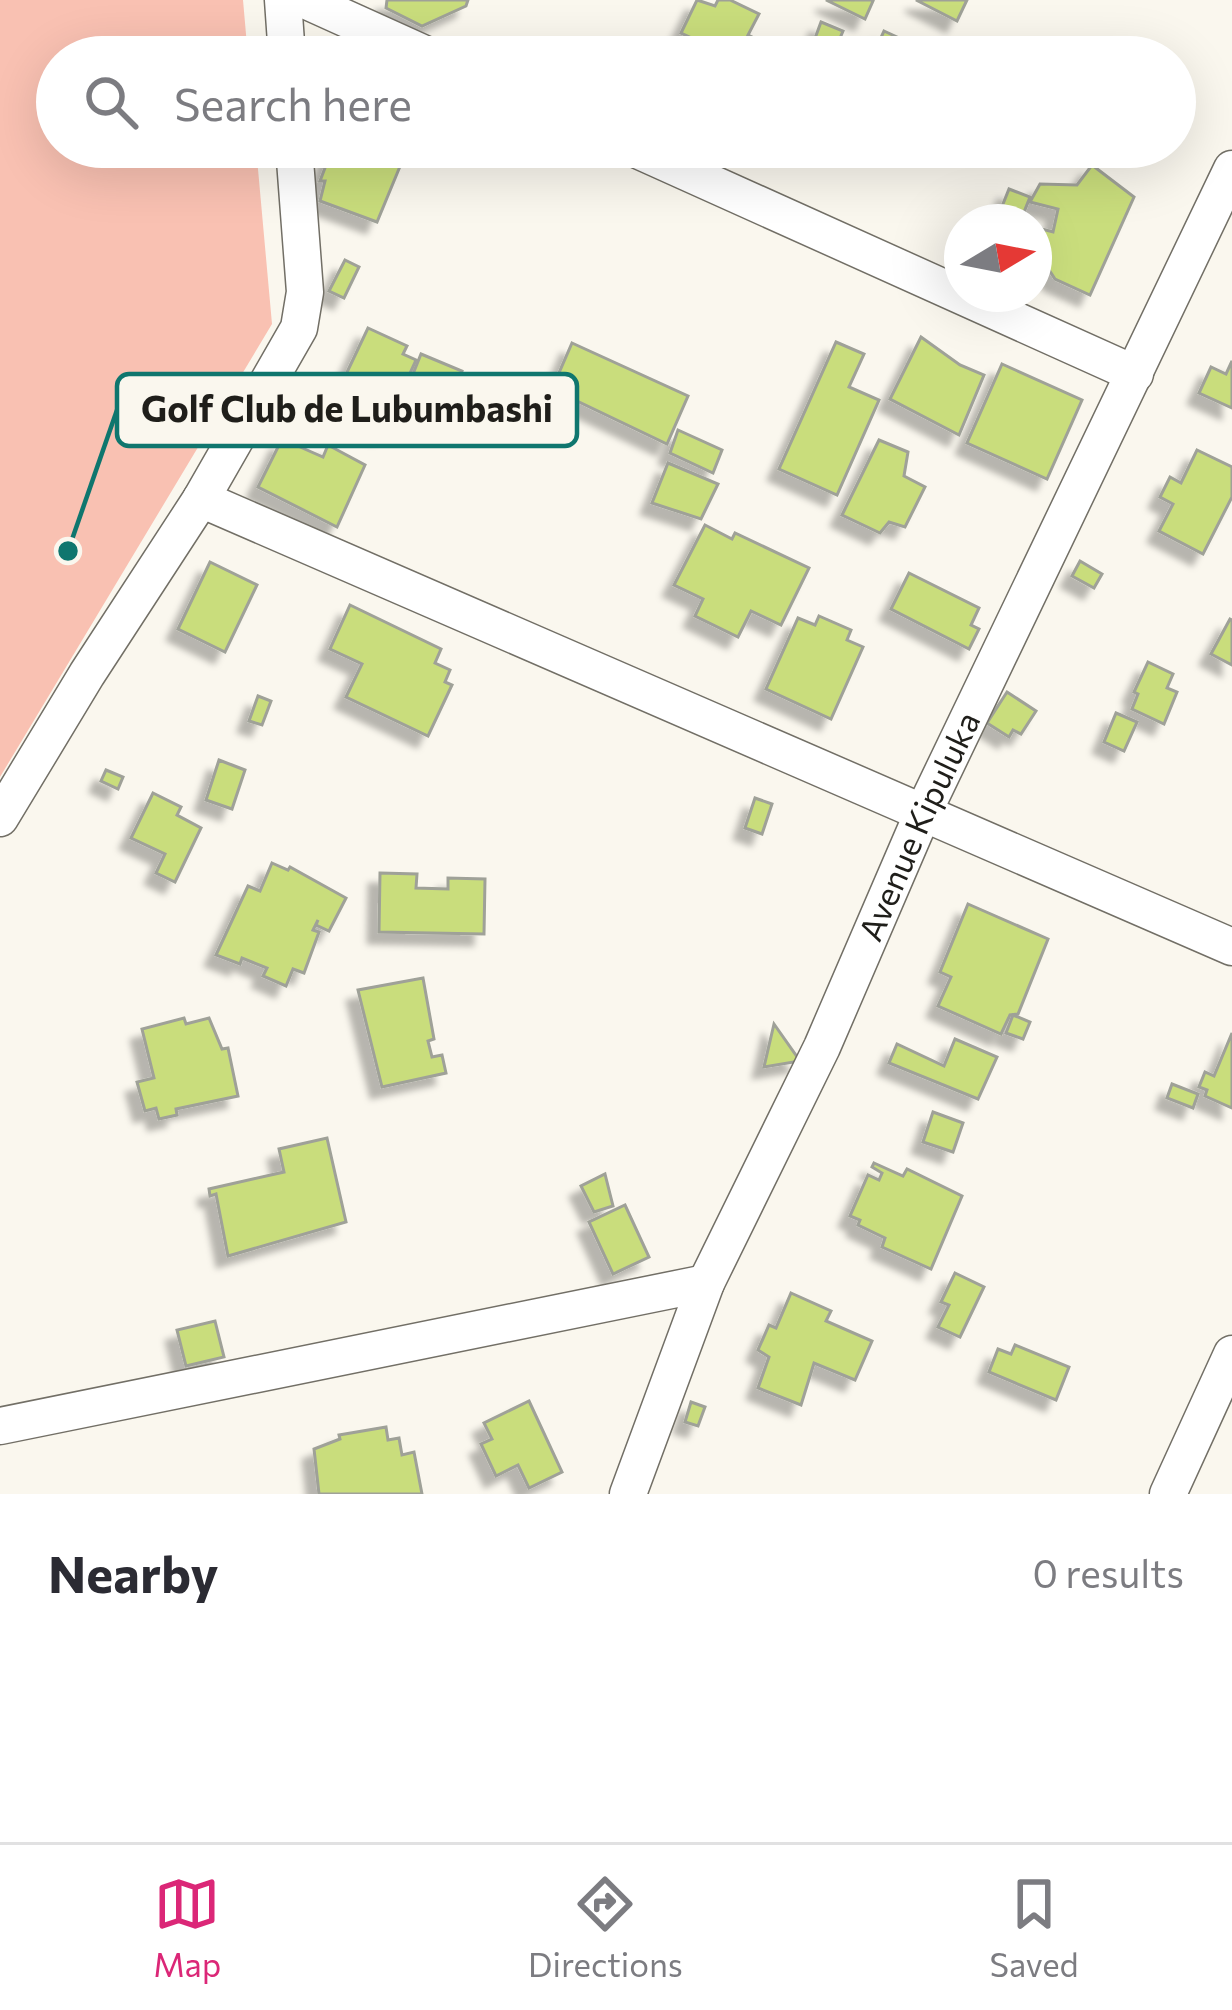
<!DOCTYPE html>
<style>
:root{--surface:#fff;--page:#f7f7f7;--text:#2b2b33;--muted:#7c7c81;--line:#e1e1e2;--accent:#db2777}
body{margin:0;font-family:Commissioner,sans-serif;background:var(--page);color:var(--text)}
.compass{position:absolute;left:944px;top:204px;width:108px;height:108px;border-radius:50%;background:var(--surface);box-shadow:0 12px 48px #0002;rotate:80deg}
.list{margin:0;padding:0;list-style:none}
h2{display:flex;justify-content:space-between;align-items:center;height:156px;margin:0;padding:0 48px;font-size:51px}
h2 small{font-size:39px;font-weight:400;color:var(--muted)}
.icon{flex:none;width:66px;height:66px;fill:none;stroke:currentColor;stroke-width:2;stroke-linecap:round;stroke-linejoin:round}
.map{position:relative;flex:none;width:1232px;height:1494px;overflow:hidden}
.search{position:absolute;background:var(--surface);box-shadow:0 12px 48px #0002;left:36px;right:36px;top:36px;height:132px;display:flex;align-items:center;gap:30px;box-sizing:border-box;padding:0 42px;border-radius:66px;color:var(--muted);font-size:45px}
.sheet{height:348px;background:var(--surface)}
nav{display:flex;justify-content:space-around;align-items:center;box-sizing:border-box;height:168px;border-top:3px solid var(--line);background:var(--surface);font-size:33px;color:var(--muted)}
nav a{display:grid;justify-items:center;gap:6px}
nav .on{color:var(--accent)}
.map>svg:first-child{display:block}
.green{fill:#f9c1b2}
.building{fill:#c9dd7c;stroke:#9fa198;stroke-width:3;filter:url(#shadow)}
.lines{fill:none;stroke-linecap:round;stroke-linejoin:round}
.minor-casing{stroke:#726f66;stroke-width:39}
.minor{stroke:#fff;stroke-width:36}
.labels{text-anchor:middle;stroke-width:10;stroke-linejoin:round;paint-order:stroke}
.street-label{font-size:33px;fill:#1f1e1a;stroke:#faf7ee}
.leader{fill:none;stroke:#0f766e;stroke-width:4.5}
.callout-dot{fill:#0f766e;stroke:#faf7ee;stroke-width:4.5}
.callout{fill:#faf7ee;stroke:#0f766e;stroke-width:4.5}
.callout-label{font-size:36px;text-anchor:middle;font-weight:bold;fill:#1f1e1a}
</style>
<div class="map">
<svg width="1232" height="1494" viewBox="0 0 1232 1494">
<defs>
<filter id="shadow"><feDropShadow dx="-11" dy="11" stdDeviation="3" flood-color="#0004"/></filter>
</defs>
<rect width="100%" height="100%" fill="#faf7ee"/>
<path class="green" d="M 0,0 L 243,0 L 248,57 L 57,57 L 57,147 L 256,147 L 272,324 L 0,777 Z"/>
<g class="building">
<path d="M 387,0 L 468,0 L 466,6 L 422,26 L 386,8 Z"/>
<path d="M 697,0 L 715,6 L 718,0 L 730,0 L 759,14 L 748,35 L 775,48 L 771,57 L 725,57 L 712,51 L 710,57 L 690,57 L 698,41 L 681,33 Z"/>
<path d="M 826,0 L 871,0 L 873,1 L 865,19 Z"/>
<path d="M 916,0 L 967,0 L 957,21 Z"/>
<path d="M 821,22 L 843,31 L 832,57 L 810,52 Z"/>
<path d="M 884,31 L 899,38 L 890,57 L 872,57 Z"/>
<path d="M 968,39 L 1011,57 L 960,57 Z"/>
<path d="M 333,147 L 408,147 L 377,222 L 320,201 L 325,181 L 320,181 Z"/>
<path d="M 1092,165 L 1134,197 L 1090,295 L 1055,279 L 1042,259 L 1034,254 L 1034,227 L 1053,232 L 1058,209 L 1030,202 L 1040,184 L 1077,185 Z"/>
<path d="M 1009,189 L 1030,197 L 1020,222 L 997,219 Z"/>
<path d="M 345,260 L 359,267 L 344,298 L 329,291 Z"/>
<path d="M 368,328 L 407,346 L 403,354 L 416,360 L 383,432 L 330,408 Z"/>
<path d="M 921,337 L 960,365 L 984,375 L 959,435 L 890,399 Z"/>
<path d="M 836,342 L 864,354 L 849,387 L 879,400 L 837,495 L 779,469 Z"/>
<path d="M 572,343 L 688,396 L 667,444 L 552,389 Z"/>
<path d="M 421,354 L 462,371 L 452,397 L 411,379 Z"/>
<path d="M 1232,361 L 1232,408 L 1199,393 L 1211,367 L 1226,374 Z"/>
<path d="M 1002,364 L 1082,400 L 1047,479 L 967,443 Z"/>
<path d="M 678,430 L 722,450 L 713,473 L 670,453 Z"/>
<path d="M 282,439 L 323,457 L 328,445 L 365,465 L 337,527 L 258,487 Z"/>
<path d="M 879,440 L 908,452 L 904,476 L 925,487 L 905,527 L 889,522 L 880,533 L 842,515 Z"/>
<path d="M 1197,450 L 1232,467 L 1232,497 L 1203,554 L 1159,531 L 1173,504 L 1160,497 L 1170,477 L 1181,483 Z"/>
<path d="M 668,463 L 718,484 L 701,519 L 652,503 Z"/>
<path d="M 705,525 L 732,539 L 735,533 L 809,568 L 781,625 L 751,611 L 738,637 L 695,616 L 703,599 L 674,585 Z"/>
<path d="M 1080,561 L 1102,574 L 1094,588 L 1072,576 Z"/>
<path d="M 210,562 L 257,585 L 225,652 L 178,629 Z"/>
<path d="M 909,573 L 979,608 L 971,625 L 979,629 L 969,649 L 891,609 Z"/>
<path d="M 350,605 L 441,649 L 435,663 L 450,670 L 445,682 L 452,685 L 428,736 L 346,697 L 362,664 L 330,649 Z"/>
<path d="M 819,616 L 851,630 L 847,640 L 863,647 L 831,719 L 766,689 L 798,618 L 815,625 Z"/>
<path d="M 1230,619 L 1232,620 L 1232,665 L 1211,654 Z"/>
<path d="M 1148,662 L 1173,674 L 1167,688 L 1177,692 L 1164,724 L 1132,709 L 1138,694 L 1134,692 Z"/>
<path d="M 1007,692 L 1036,711 L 1021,734 L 1013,730 L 1009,737 L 987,723 Z"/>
<path d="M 258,696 L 271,701 L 262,725 L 249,721 Z"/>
<path d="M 1116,713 L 1137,722 L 1124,751 L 1104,742 Z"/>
<path d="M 219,760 L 245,770 L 232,809 L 206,800 Z"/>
<path d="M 106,770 L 123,777 L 118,789 L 101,781 Z"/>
<path d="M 153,793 L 181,807 L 177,815 L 201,828 L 175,882 L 156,873 L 165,854 L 131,838 Z"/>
<path d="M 755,798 L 772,804 L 762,834 L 745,828 Z"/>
<path d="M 272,863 L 288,870 L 290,867 L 346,898 L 329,931 L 316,925 L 318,920 L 313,930 L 319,932 L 304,973 L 293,969 L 286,986 L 263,976 L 267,968 L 242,958 L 240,964 L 216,955 L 248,886 L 260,891 Z"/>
<path d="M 380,873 L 417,874 L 416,888 L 448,889 L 448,878 L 485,879 L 484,934 L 379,932 Z"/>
<path d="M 968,904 L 1048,939 L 1018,1014 L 1010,1015 L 1001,1034 L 938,1006 L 951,977 L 940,972 Z"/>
<path d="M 423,978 L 434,1039 L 428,1041 L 432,1057 L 442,1055 L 446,1073 L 382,1087 L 358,990 Z"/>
<path d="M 1013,1015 L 1030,1022 L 1023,1039 L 1006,1033 Z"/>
<path d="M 184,1018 L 186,1024 L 209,1018 L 222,1049 L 228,1048 L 238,1096 L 176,1109 L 177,1115 L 159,1119 L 156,1108 L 145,1111 L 137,1082 L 154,1078 L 142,1029 Z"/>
<path d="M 774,1024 L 800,1061 L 764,1067 Z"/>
<path d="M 1232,1033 L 1232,1108 L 1205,1096 L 1207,1090 L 1199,1087 L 1205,1072 L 1214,1076 Z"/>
<path d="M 955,1039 L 997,1057 L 978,1099 L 889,1063 L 897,1044 L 944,1066 Z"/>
<path d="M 1172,1084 L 1198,1094 L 1193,1108 L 1167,1098 Z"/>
<path d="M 933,1112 L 963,1123 L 953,1152 L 923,1142 Z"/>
<path d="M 327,1138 L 346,1222 L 228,1256 L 216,1194 L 210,1196 L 209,1189 L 284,1172 L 279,1149 Z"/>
<path d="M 874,1163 L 903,1176 L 907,1169 L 962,1196 L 931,1269 L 882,1247 L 885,1238 L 858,1225 L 860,1220 L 850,1216 L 868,1175 L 879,1180 L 882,1173 L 872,1167 Z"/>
<path d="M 605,1174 L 613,1206 L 594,1212 L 581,1186 Z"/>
<path d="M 625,1205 L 649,1257 L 613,1274 L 589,1222 Z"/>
<path d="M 955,1273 L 984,1287 L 960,1337 L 938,1327 L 949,1305 L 941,1302 Z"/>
<path d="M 791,1293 L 831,1311 L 826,1321 L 872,1341 L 855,1380 L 814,1363 L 801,1405 L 758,1388 L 769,1357 L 758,1350 L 769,1325 L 776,1328 Z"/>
<path d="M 215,1321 L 224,1357 L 186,1366 L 177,1330 Z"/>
<path d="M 1015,1345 L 1069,1367 L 1056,1400 L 989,1372 L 998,1349 L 1011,1354 Z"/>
<path d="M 529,1401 L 562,1472 L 529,1488 L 518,1465 L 496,1476 L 481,1444 L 492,1439 L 484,1423 Z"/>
<path d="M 691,1402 L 705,1407 L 698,1426 L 685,1422 Z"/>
<path d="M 386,1427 L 388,1440 L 399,1438 L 402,1455 L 414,1452 L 422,1494 L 319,1494 L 314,1449 L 340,1439 L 339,1435 Z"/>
</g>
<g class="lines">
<g class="minor-casing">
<g id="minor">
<path d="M 283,0 L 287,57"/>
<path d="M 305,0 L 431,57"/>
<path d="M 631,147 L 1135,374"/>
<path d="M 201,499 L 1232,947"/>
<path d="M 0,818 L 87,674 L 201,499 L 299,328 L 305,292 L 294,147"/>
<path d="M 0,1426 L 706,1283"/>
<path id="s1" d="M 628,1494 L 706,1283 L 822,1047 L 922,815 L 1232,169"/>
<path d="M 1168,1494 L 1232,1354"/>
</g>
</g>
<use href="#minor" class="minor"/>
</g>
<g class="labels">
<g class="street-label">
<text dy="12" stroke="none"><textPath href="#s1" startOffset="729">Avenue Kipuluka</textPath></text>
</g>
</g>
<path class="leader" d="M68 551L117 410"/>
<circle class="callout-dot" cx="68" cy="551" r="12"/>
<rect class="callout" x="117" y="374" width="460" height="72" rx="12"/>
<g class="callout-label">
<text x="347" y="422">Golf Club de Lubumbashi</text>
</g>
</svg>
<svg class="compass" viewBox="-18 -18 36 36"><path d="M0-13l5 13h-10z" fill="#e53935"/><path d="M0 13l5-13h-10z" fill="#7c7c81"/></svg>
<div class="search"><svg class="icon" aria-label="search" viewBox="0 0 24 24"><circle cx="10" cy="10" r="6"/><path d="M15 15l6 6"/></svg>Search here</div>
</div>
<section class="sheet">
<h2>Nearby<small>0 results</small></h2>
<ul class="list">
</ul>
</section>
<nav>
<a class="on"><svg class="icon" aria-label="map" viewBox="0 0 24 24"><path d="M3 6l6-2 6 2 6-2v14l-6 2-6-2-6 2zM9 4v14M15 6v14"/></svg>Map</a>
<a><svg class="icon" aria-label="directions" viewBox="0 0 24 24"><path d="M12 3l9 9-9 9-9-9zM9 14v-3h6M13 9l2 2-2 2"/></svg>Directions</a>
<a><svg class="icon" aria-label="saved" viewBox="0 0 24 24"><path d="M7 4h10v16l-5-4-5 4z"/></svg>Saved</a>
</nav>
